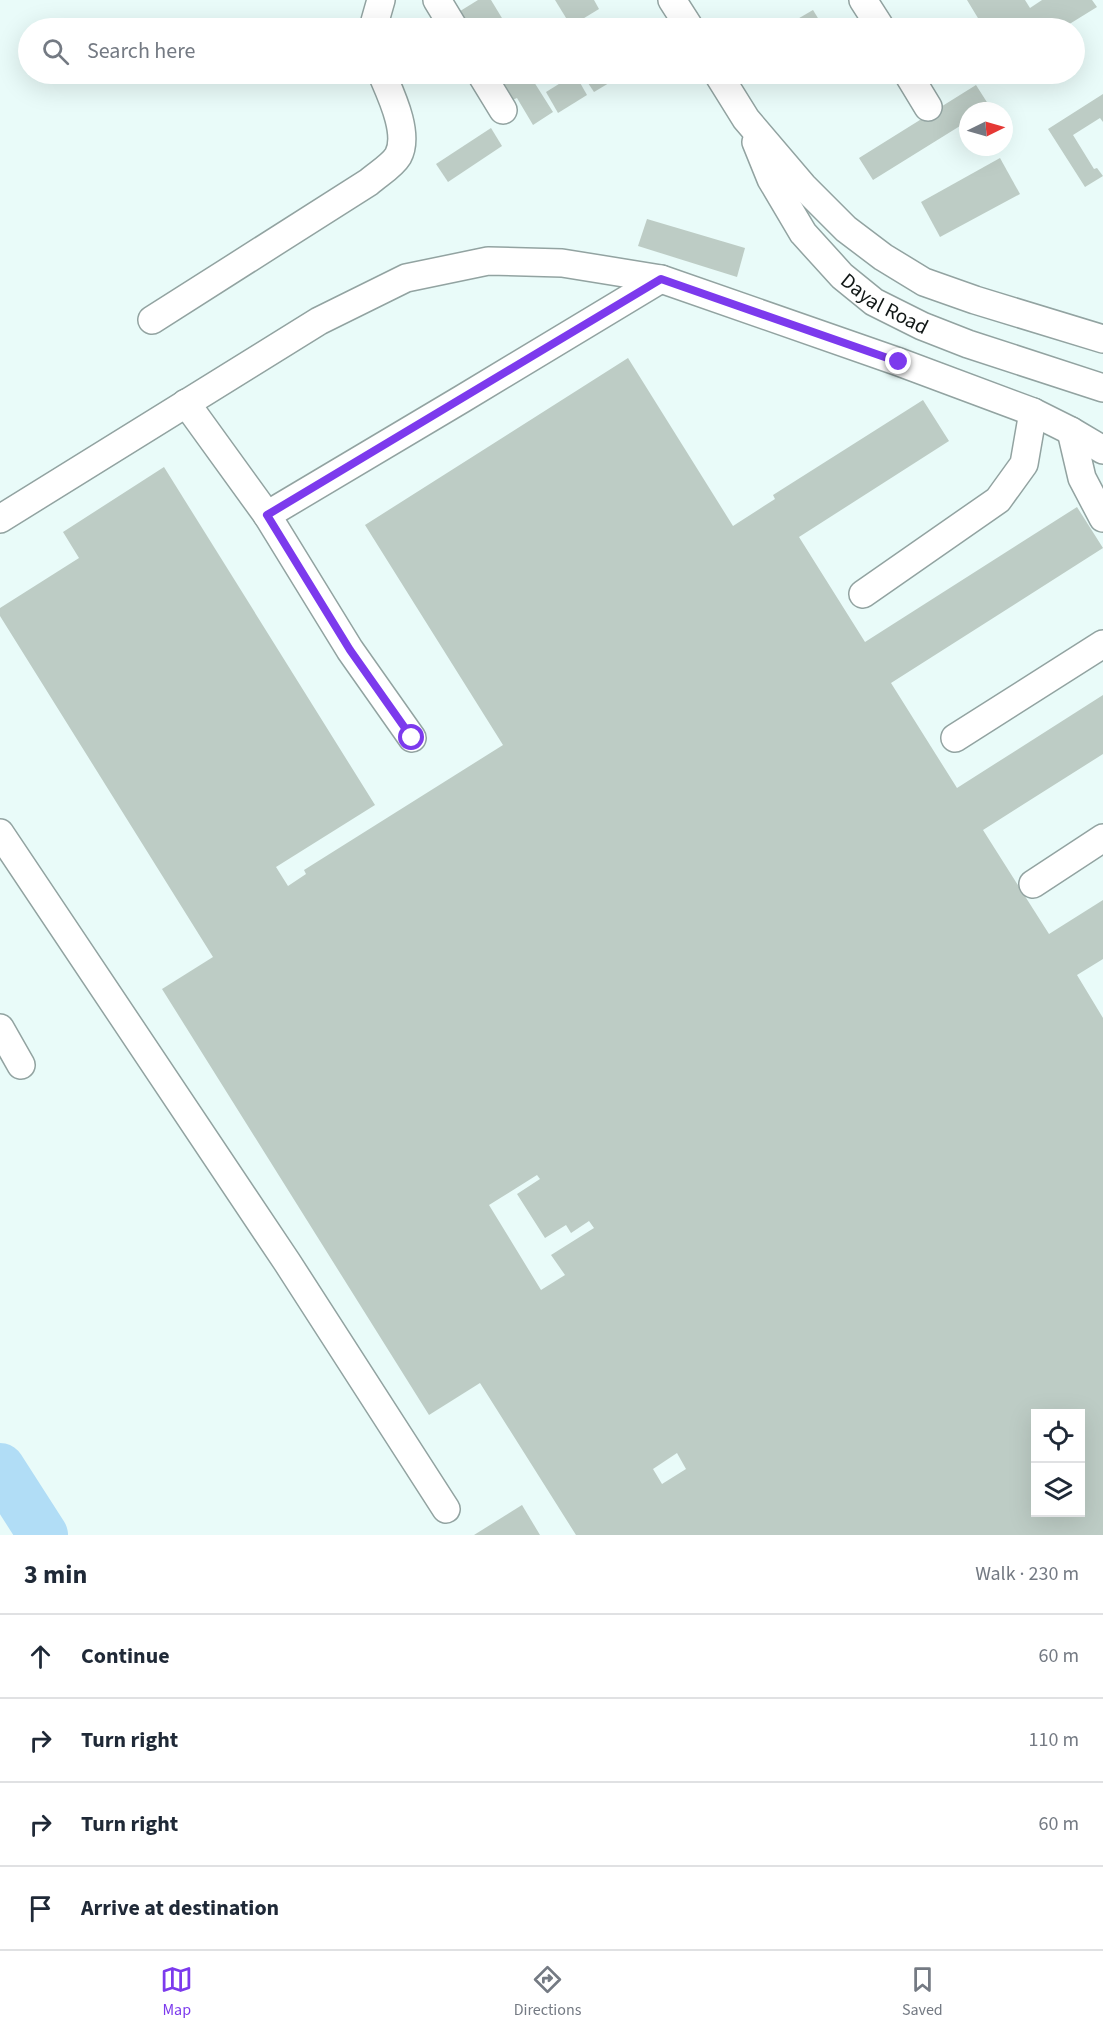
<!DOCTYPE html>
<meta charset="utf-8">
<style>
:root{--surface:#fff;--page:#f2f2f3;--text:#1f2937;--muted:#747a83;--line:#e0e1e3;--accent:#7c3aed}
body{margin:0;font-family:"Source Sans 3",sans-serif;background:var(--page);color:var(--text)}
.controls{position:absolute;right:18px;bottom:18px;display:grid;overflow:hidden;border-radius:0px;box-shadow:0 6px 24px #0002}
.controls button{width:54px;height:54px;display:grid;place-items:center;padding:0;border:0;border-bottom:2px solid var(--line);background:var(--surface);color:var(--text);font:30px sans-serif}
.compass{position:absolute;left:959px;top:102px;width:54px;height:54px;border-radius:50%;background:var(--surface);box-shadow:0 6px 24px #0002;rotate:85deg}
.stop{position:absolute;width:18px;height:18px;margin:-14px;border:4px solid #7c3aed;border-radius:50%;background:#fff}
.stop.end{background:#7c3aed;border-color:#fff;box-shadow:0 2px 6px #0008}
.list{margin:0;padding:0;list-style:none}
h2{display:flex;justify-content:space-between;align-items:center;height:78px;margin:0;padding:0 24px;font-size:26px}
h2 small{font-size:20px;font-weight:400;color:var(--muted)}
.list li{display:grid;grid-template-columns:39px 1fr auto;gap:18px;align-items:center;box-sizing:border-box;height:84px;padding:0 24px;border-top:2px solid var(--line)}
.list b{display:block;font-size:22px;white-space:nowrap}
.list em{font-size:20px;font-style:normal;color:var(--muted)}
.icon{flex:none;width:33px;height:33px;fill:none;stroke:currentColor;stroke-width:2;stroke-linecap:round;stroke-linejoin:round}
.map{position:relative;flex:none;width:1103px;height:1535px;overflow:hidden}
.search{position:absolute;background:var(--surface);box-shadow:0 6px 24px #0002;left:18px;right:18px;top:18px;height:66px;display:flex;align-items:center;gap:15px;box-sizing:border-box;padding:0 21px;border-radius:33px;color:var(--muted);font-size:22px}
.sheet{height:414px;background:var(--surface)}
nav{display:flex;justify-content:space-around;align-items:center;box-sizing:border-box;height:84px;border-top:2px solid var(--line);background:var(--surface);font-size:16px;color:var(--muted)}
nav a{display:grid;justify-items:center;gap:3px}
nav .on{color:var(--accent)}
.map>svg:first-child{display:block}
.lines{fill:none;stroke-linecap:round;stroke-linejoin:round}
.river{stroke:#b1ddf6;stroke-width:50}
.building{fill:#bdccc5;fill-rule:evenodd}
.minor-casing{stroke:#92a3a1;stroke-width:30}
.minor{stroke:#fff;stroke-width:27}
.route{stroke:#7c3aed;stroke-width:8}
.labels{text-anchor:middle;stroke-width:4.5;stroke-linejoin:round;paint-order:stroke}
.street-label{font-size:21px;fill:#111716;stroke:#e9fbf9}
</style>
<div class="map">
<svg width="1103" height="1535" viewBox="0 0 1103 1535">
<rect width="100%" height="100%" fill="#e9fbf9"/>
<g class="lines">
<path class="river" d="M 0,1468 L 43,1535"/>
</g>
<g class="building">
<path d="M 478,0 L 491,0 L 508,28 L 466,28 L 457,13 Z"/>
<path d="M 555,0 L 594,0 L 599,9 L 571,26 Z"/>
<path d="M 967,0 L 1025,0 L 1030,8 L 1042,0 L 1092,0 L 1097,7 L 1063,28 L 984,28 Z"/>
<path d="M 813,10 L 824,28 L 782,28 Z"/>
<path d="M 493,74 L 529,74 L 553,112 L 533,125 L 517,98 L 510,101 Z"/>
<path d="M 575,74 L 587,95 L 558,113 L 546,92 Z"/>
<path d="M 582,74 L 624,74 L 594,92 Z"/>
<path d="M 976,85 L 990,107 L 983,111 L 968,111 L 968,121 L 873,180 L 859,158 Z"/>
<path d="M 1103,94 L 1103,122 L 1100,118 L 1073,135 L 1094,169 L 1097,168 L 1103,176 L 1085,187 L 1048,129 Z"/>
<path d="M 491,128 L 502,146 L 448,182 L 436,164 Z"/>
<path d="M 1000,158 L 1020,194 L 940,237 L 921,202 Z"/>
<path d="M 647,219 L 745,248 L 737,277 L 638,246 Z"/>
<path d="M 628,358 L 733,526 L 775,499 L 773,495 L 923,400 L 949,441 L 799,537 L 865,642 L 1077,507 L 1103,548 L 891,683 L 957,788 L 1103,695 L 1103,754 L 983,830 L 1049,934 L 1103,900 L 1103,959 L 1077,975 L 1103,1018 L 1103,1535 L 576,1535 L 480,1383 L 429,1415 L 162,989 L 213,957 L 0,616 L 0,608 L 79,558 L 63,532 L 164,467 L 375,805 L 276,867 L 288,886 L 306,874 L 304,870 L 503,745 L 365,525 ZM 537,1175 L 540,1179 L 517,1194 L 545,1238 L 566,1225 L 571,1233 L 589,1221 L 594,1228 L 551,1255 L 565,1275 L 541,1290 L 489,1205 ZM 1036,1414 L 1080,1414 L 1080,1512 L 1036,1512 ZM 677,1453 L 686,1469 L 662,1484 L 653,1469 Z"/>
<path d="M 522,1505 L 540,1535 L 474,1535 Z"/>
</g>
<g class="lines">
<g class="minor-casing">
<g id="minor">
<path d="M 437,0 L 454,28"/>
<path d="M 672,0 L 690,28"/>
<path d="M 863,0 L 881,28"/>
<path d="M 376,28 L 375,21 L 381,0"/>
<path d="M 481,74 L 503,110"/>
<path d="M 718,74 L 746,119 L 803,186 L 846,229 L 883,257 L 924,282 L 975,300 L 1103,339"/>
<path d="M 908,74 L 928,107"/>
<path id="s1" d="M 756,142 L 771,179 L 803,233 L 842,276 L 874,302 L 922,326 L 968,344 L 1103,388"/>
<path d="M 152,320 L 369,182 C 378,174 392,166 398,156 C 410,134 391,95 382,74"/>
<path d="M 186,403 L 267,515 L 350,650 L 412,738"/>
<path d="M 1071,431 L 1082,478 L 1103,518"/>
<path d="M 267,515 L 462,399 L 661,279"/>
<path d="M 0,519 L 319,321 L 406,278 L 488,261 L 562,263 L 661,279 L 899,362 L 1033,412 L 1071,431 L 1103,450"/>
<path d="M 863,594 L 998,500 L 1024,464 L 1033,412"/>
<path d="M 955,738 L 1103,644"/>
<path d="M 0,833 L 287,1262 L 446,1509"/>
<path d="M 1033,884 L 1103,838"/>
<path d="M 0,1028 L 21,1065"/>
</g>
</g>
<use href="#minor" class="minor"/>
</g>
<g class="lines">
<path class="route" d="M 412,738 L 350,650 L 267,515 L 661,279 L 899,362"/>
</g>
<g class="labels">
<g class="street-label">
<text dy="7" stroke="none"><textPath href="#s1" startOffset="212">Dayal Road</textPath></text>
</g>
</g>
</svg>
<div class="controls">
<button><svg class="icon" aria-label="locate" viewBox="0 0 24 24"><circle cx="12" cy="12" r="6"/><path d="M12 2v4M12 18v4M2 12h4M18 12h4"/></svg></button>
<button><svg class="icon" aria-label="layers" viewBox="0 0 24 24"><path d="M12 4l9 5-9 5-9-5zM3 14l9 5 9-5"/></svg></button>
</div>
<svg class="compass" viewBox="-18 -18 36 36"><path d="M0-13l5 13h-10z" fill="#e53935"/><path d="M0 13l5-13h-10z" fill="#747a83"/></svg>
<div class="stop" style="left:412px;top:738px"></div>
<div class="stop end" style="left:899px;top:362px"></div>
<div class="search"><svg class="icon" aria-label="search" viewBox="0 0 24 24"><circle cx="10" cy="10" r="6"/><path d="M15 15l6 6"/></svg>Search here</div>
</div>
<section class="sheet">
<h2>3 min<small>Walk · 230 m</small></h2>
<ul class="list">
<li><svg class="icon" aria-label="ahead" viewBox="0 0 24 24"><path d="M12 20V5M6 11l6-6 6 6"/></svg><div><b>Continue</b></div><em>60 m</em></li>
<li><svg class="icon" aria-label="right" viewBox="0 0 24 24"><path d="M7 20v-9h11M14 6l5 5-5 5"/></svg><div><b>Turn right</b></div><em>110 m</em></li>
<li><svg class="icon" aria-label="right" viewBox="0 0 24 24"><path d="M7 20v-9h11M14 6l5 5-5 5"/></svg><div><b>Turn right</b></div><em>60 m</em></li>
<li><svg class="icon" aria-label="arrive" viewBox="0 0 24 24"><path d="M6 21V4h12l-3 4 3 4H6"/></svg><div><b>Arrive at destination</b></div></li>
</ul>
</section>
<nav>
<a class="on"><svg class="icon" aria-label="map" viewBox="0 0 24 24"><path d="M3 6l6-2 6 2 6-2v14l-6 2-6-2-6 2zM9 4v14M15 6v14"/></svg>Map</a>
<a><svg class="icon" aria-label="directions" viewBox="0 0 24 24"><path d="M12 3l9 9-9 9-9-9zM9 14v-3h6M13 9l2 2-2 2"/></svg>Directions</a>
<a><svg class="icon" aria-label="saved" viewBox="0 0 24 24"><path d="M7 4h10v16l-5-4-5 4z"/></svg>Saved</a>
</nav>
